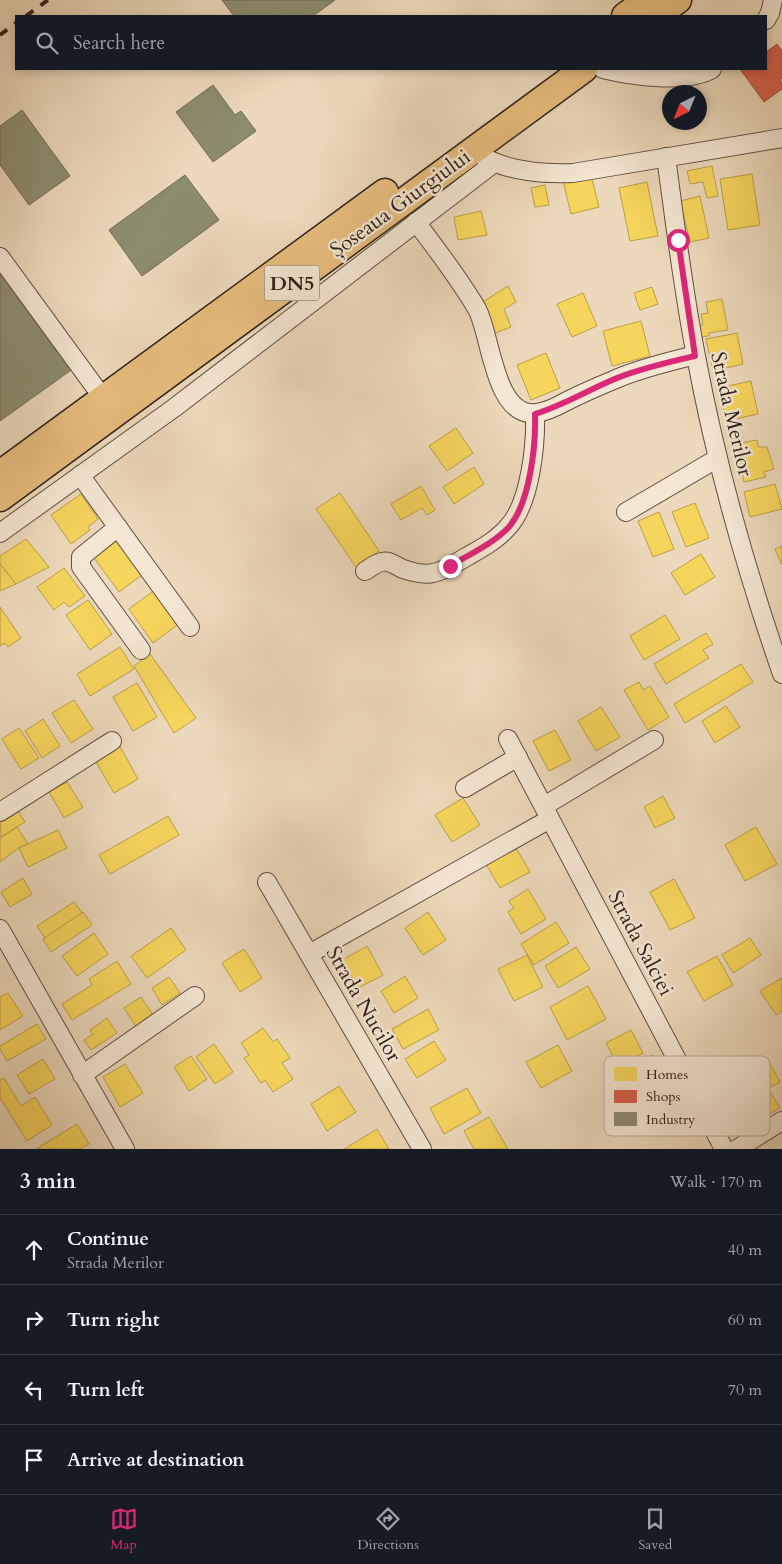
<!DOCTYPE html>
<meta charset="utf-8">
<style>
:root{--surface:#171b24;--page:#242831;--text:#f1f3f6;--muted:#9ea1a6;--line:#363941;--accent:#db2777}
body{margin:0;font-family:Cardo,serif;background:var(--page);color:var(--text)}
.compass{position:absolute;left:662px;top:85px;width:45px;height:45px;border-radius:50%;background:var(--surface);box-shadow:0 2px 8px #0003;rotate:223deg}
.stop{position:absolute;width:15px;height:15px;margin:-11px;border:4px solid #db2777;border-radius:50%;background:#fff}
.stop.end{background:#db2777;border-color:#fff;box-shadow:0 1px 5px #0008}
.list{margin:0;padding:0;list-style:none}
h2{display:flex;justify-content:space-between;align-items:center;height:65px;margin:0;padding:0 20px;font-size:21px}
h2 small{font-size:16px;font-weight:400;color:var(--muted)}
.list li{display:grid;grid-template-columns:32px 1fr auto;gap:15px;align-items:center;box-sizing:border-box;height:70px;padding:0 20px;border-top:1px solid var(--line)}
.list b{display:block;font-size:19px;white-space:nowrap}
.list p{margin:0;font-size:16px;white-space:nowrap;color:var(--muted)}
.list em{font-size:16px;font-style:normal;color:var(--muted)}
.icon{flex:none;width:28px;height:28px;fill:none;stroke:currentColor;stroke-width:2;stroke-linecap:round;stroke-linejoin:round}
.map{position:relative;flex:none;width:782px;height:1149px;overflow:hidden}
.search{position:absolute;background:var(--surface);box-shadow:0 2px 8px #0003;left:15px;right:15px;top:15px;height:55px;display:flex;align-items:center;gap:12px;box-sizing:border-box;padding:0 18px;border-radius:0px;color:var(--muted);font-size:19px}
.sheet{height:345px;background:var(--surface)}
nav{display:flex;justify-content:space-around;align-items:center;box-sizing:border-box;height:70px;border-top:1px solid var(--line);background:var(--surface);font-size:14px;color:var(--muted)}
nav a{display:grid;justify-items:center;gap:2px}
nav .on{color:var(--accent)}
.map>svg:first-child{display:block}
.homes{fill:#f6d55c;stroke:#ba9f48}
.shops{fill:#d6604d;stroke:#a44d3e}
.industry{fill:#8c8c6e;stroke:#706c55}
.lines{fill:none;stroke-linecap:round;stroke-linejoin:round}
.minor-casing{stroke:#5e4f43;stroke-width:20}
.highway-casing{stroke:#2e211b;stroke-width:29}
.minor{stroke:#f3e6d2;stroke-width:18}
.highway{stroke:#e6bc7d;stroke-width:26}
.rail{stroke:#2e211b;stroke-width:4;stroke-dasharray:9 9;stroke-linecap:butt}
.route{stroke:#db2777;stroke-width:6}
.labels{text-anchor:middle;stroke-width:5;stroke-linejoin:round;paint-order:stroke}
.shield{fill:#f3e6d2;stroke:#695c52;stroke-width:1}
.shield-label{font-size:20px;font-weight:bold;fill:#2e211b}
.street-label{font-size:21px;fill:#2e211b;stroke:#f3e6d2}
.key{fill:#f3e6d2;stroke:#b8ab9b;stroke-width:1}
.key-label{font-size:14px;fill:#2e211b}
</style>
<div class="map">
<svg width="782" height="1149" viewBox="0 0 782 1149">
<rect width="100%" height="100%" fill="#ecd8ba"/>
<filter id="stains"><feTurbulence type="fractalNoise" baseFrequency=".004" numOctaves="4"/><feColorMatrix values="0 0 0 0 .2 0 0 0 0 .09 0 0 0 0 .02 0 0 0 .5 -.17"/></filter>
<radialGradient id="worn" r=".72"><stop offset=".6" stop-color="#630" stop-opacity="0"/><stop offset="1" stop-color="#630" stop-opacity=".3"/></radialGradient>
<g class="homes">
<path d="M 712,166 L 718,196 L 707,198 L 703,182 L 690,184 L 687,171 Z"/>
<path d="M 752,174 L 760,225 L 728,230 L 720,179 Z"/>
<path d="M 591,175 L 599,207 L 571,214 L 563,181 Z"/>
<path d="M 647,182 L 658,236 L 630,241 L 619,188 Z"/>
<path d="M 545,185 L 549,205 L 535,207 L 531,188 Z"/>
<path d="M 700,196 L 709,238 L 690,242 L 680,201 Z"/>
<path d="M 481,211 L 487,235 L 458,240 L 454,217 Z"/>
<path d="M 508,286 L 516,302 L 504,309 L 511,327 L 490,335 L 481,303 Z"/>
<path d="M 652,287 L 658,304 L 640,310 L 634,293 Z"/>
<path d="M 583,293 L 597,326 L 572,337 L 557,304 Z"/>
<path d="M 722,299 L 728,330 L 709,333 L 709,336 L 699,337 L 697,327 L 703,325 L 701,314 L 708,313 L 706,302 Z"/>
<path d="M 641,321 L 650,356 L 612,366 L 603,331 Z"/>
<path d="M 737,333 L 743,364 L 713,371 L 706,339 Z"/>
<path d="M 546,353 L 560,388 L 531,400 L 517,365 Z"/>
<path d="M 751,381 L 758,414 L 726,421 L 719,388 Z"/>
<path d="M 456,428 L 473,453 L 447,471 L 429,446 Z"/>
<path d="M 757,440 L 758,447 L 767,447 L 774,469 L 764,472 L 766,477 L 744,482 L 734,444 Z"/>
<path d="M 474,467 L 484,484 L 454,504 L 443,487 Z"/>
<path d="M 775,484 L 782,509 L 750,517 L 744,492 Z"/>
<path d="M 421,486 L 435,510 L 427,515 L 422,508 L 401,520 L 391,504 Z"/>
<path d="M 340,493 L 379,551 L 356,567 L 316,509 Z"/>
<path d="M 81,494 L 98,519 L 88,527 L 90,530 L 71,544 L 51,515 Z"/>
<path d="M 695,503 L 709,538 L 686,547 L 672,512 Z"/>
<path d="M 659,512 L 674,549 L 653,557 L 638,521 Z"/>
<path d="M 121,538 L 146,572 L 119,592 L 94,558 Z"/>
<path d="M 26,539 L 49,567 L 16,584 L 0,564 L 0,556 Z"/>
<path d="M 782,546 L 782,565 L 775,549 Z"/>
<path d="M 701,554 L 715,577 L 685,595 L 671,573 Z"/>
<path d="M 0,564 L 16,584 L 0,591 Z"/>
<path d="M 64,568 L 85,596 L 69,607 L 64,602 L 54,610 L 37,587 Z"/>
<path d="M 156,589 L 180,623 L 153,643 L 129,609 Z"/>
<path d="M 88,600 L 112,634 L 90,650 L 66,615 Z"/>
<path d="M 0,607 L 21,638 L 8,647 L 5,643 L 0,646 Z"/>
<path d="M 665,615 L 680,639 L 644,660 L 630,636 Z"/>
<path d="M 706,633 L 713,644 L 703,650 L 709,658 L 666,684 L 654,664 Z"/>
<path d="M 120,647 L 134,669 L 90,696 L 77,674 Z"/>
<path d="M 150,654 L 196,718 L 174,733 L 134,666 Z"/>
<path d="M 741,664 L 753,682 L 685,723 L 674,704 Z"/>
<path d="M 639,682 L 643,690 L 650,686 L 669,717 L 648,730 L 624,690 Z"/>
<path d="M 137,683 L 157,717 L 133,731 L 113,697 Z"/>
<path d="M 74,700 L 93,729 L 71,743 L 52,713 Z"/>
<path d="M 726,706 L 740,727 L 715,743 L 702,721 Z"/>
<path d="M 601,707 L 620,737 L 596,751 L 578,721 Z"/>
<path d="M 43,719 L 60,746 L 42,758 L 25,731 Z"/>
<path d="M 19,728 L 39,758 L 21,769 L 2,739 Z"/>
<path d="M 555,730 L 571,760 L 549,771 L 533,741 Z"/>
<path d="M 117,741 L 138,779 L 114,793 L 92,755 Z"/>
<path d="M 67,782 L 83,807 L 64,818 L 49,792 Z"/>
<path d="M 663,796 L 675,818 L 655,828 L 644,807 Z"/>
<path d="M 463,798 L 480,825 L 452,842 L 435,815 Z"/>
<path d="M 15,806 L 25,822 L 1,837 L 0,815 Z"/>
<path d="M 168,816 L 179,835 L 110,874 L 99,855 Z"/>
<path d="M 17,827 L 28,844 L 19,848 L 0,862 L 0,838 Z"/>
<path d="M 756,827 L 777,864 L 745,881 L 725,845 Z"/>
<path d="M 58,830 L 67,848 L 28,867 L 19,848 Z"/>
<path d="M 516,848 L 530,872 L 500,888 L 486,864 Z"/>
<path d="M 23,878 L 32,894 L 10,907 L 1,892 Z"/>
<path d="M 674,879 L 695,918 L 670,930 L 650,892 Z"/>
<path d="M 528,889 L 546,919 L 521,934 L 508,912 L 514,908 L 509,901 Z"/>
<path d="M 74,902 L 82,913 L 45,938 L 37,926 Z"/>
<path d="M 83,912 L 92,925 L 51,952 L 43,939 Z"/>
<path d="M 428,912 L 446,940 L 423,955 L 405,928 Z"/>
<path d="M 556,922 L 569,943 L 534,965 L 521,944 Z"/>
<path d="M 171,928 L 186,950 L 147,978 L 131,956 Z"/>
<path d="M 94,933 L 108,954 L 77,976 L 62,956 Z"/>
<path d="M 750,938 L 761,955 L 733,973 L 722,955 Z"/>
<path d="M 367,946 L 383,975 L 358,988 L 342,960 Z"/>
<path d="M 576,947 L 590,969 L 558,988 L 545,966 Z"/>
<path d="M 244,949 L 262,978 L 240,992 L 222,963 Z"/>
<path d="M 527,955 L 543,987 L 514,1001 L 498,969 Z"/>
<path d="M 717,956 L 733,985 L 704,1001 L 687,972 Z"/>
<path d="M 117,961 L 131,984 L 72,1020 L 62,1004 L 92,985 L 89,979 Z"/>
<path d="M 405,976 L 418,998 L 394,1013 L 381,991 Z"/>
<path d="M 169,977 L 180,993 L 162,1005 L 152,988 Z"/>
<path d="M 782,978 L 782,1011 L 776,1015 L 760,991 Z"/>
<path d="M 588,986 L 606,1019 L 567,1040 L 550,1007 Z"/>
<path d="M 8,993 L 23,1016 L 0,1030 L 0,997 Z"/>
<path d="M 141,997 L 153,1015 L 136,1027 L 124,1008 Z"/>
<path d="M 428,1009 L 439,1030 L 403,1049 L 392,1029 Z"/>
<path d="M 107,1018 L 117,1033 L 91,1050 L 84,1040 L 93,1034 L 90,1030 Z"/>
<path d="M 37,1024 L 46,1039 L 7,1061 L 0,1049 L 0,1046 Z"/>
<path d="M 263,1028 L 273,1042 L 277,1039 L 290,1058 L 282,1063 L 293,1079 L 273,1092 L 265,1080 L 261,1083 L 244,1058 L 249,1055 L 241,1043 Z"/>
<path d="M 631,1030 L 643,1053 L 618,1066 L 606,1043 Z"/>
<path d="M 434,1041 L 446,1060 L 417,1078 L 405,1059 Z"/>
<path d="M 214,1044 L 233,1072 L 215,1084 L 196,1057 Z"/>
<path d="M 558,1045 L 572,1071 L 541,1088 L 526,1062 Z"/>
<path d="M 653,1055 L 667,1082 L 630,1102 L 616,1075 Z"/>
<path d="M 191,1056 L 207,1079 L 189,1091 L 174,1067 Z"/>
<path d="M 767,1058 L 780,1082 L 768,1088 L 780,1108 L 761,1119 L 748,1096 L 729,1106 L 715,1081 L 752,1061 L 755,1065 Z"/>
<path d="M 43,1059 L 55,1079 L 29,1094 L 17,1075 Z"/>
<path d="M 125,1064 L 143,1093 L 120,1107 L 103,1077 Z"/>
<path d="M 4,1078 L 21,1106 L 35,1097 L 52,1125 L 27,1141 L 0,1098 L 0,1080 Z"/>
<path d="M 339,1086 L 356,1112 L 327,1131 L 311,1104 Z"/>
<path d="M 467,1088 L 481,1113 L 444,1134 L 430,1108 Z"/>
<path d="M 489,1117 L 508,1149 L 474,1149 L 464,1131 Z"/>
<path d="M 77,1124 L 89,1144 L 80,1149 L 36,1149 Z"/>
<path d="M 377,1129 L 389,1149 L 344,1149 Z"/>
</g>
<path class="shops" d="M 777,44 L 782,51 L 782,78 L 780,80 L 782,83 L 782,89 L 764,102 L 740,69 L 766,69 L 766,52 Z"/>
<g class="industry">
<path d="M 222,0 L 335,0 L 313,16 L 234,16 Z"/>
<path d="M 213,85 L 235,115 L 241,111 L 256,131 L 213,162 L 176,112 Z"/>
<path d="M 22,110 L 70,176 L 29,205 L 0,165 L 0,126 Z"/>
<path d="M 185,175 L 219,220 L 142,276 L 109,230 Z"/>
<path d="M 0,266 L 74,368 L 0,421 Z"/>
</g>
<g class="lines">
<g class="minor-casing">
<g id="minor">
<path d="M 766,20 L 770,13 L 773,0"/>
<path d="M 603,69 C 631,76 687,84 712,69"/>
<path d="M 666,157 C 675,223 683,290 696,356 C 716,464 746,570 782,674"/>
<path d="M 485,158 C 512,172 543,174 573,173 L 782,138"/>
<path d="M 416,222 C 437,250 459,278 477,309 C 491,334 494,418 536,413 C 547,412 558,406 567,401 C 583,393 599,386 616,379 C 641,368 669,362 695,355"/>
<path d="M 0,257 L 103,398"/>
<path d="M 80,475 L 190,627"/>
<path d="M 626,512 L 718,458"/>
<path d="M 118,527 L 81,557 L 81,567 L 141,650"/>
<path d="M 0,533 L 174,408 L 494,163"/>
<path d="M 365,571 C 370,568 376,563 382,562 C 390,560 396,566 403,569 C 412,572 424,575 433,573 C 445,571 457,562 468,556 C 482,548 497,540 508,527 C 530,504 536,445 535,414"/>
<path d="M 508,739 L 724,1149"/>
<path d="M 465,788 L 518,757"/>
<path d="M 544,806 L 654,740"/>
<path d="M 0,812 L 112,741"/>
<path d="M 267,882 L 422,1149"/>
<path d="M 0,929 L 125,1149"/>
<path d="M 309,954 L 550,819"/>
<path d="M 82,1075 L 195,996"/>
<path d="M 737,1149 L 782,1121"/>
</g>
</g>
<g class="highway-casing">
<g id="highway">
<path d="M 625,16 L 647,0"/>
<path d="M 656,16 L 678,0"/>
<path d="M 0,474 L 385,192"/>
<path d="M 0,498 L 584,69"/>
</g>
</g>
<use href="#minor" class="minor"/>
<use href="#highway" class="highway"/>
<g class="rail">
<path d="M 26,16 L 48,0"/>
<path d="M 0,35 L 16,23"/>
</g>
</g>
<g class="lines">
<path class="route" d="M 450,566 C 470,554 492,544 508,528 C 530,504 536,445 535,414 C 564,405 590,389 617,378 C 642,368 669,362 695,356 L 678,240"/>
</g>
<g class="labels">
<rect class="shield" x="264.5" y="265.5" width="55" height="35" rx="4"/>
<g class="shield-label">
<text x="292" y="290">DN5</text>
</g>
<g class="street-label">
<text transform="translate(400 203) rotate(-36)" y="7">Șoseaua Giurgiului</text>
<text transform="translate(732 414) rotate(77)" y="7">Strada Merilor</text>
<text transform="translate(641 943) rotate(62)" y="7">Strada Salciei</text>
<text transform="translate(364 1004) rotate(60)" y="7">Strada Nucilor</text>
</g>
</g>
<rect x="604" y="1056" width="166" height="80" rx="8" class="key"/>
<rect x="614" y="1067" width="23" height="14" fill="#f6d55c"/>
<rect x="614" y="1090" width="23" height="13" fill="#d6604d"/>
<rect x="614" y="1112" width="23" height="14" fill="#8c8c6e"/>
<g class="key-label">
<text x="646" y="1079">Homes</text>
<text x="646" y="1101">Shops</text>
<text x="646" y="1124">Industry</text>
</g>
<rect width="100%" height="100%" filter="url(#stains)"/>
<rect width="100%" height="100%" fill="url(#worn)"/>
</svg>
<svg class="compass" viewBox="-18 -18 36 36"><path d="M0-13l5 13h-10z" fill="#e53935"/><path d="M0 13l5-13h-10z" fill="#9ea1a6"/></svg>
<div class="stop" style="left:678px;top:240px"></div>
<div class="stop end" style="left:450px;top:566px"></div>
<div class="search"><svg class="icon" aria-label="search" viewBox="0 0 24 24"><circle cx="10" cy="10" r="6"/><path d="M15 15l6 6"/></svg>Search here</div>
</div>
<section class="sheet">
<h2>3 min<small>Walk · 170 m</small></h2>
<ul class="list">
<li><svg class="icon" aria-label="ahead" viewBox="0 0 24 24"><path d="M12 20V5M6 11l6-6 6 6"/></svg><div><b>Continue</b><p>Strada Merilor</p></div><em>40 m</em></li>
<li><svg class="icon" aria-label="right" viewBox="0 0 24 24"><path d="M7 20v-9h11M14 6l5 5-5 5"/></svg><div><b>Turn right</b></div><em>60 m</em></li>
<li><svg class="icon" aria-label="left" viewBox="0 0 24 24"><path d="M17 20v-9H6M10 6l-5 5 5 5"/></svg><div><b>Turn left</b></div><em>70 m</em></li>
<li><svg class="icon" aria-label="arrive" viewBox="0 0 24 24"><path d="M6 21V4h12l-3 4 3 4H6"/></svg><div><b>Arrive at destination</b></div></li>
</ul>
</section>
<nav>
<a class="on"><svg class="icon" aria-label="map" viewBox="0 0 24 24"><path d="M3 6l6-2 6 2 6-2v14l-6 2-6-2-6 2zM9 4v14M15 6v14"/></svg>Map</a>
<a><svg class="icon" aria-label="directions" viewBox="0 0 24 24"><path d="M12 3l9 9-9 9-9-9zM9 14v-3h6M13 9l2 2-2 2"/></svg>Directions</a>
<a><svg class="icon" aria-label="saved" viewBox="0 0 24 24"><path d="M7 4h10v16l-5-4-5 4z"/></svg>Saved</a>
</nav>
